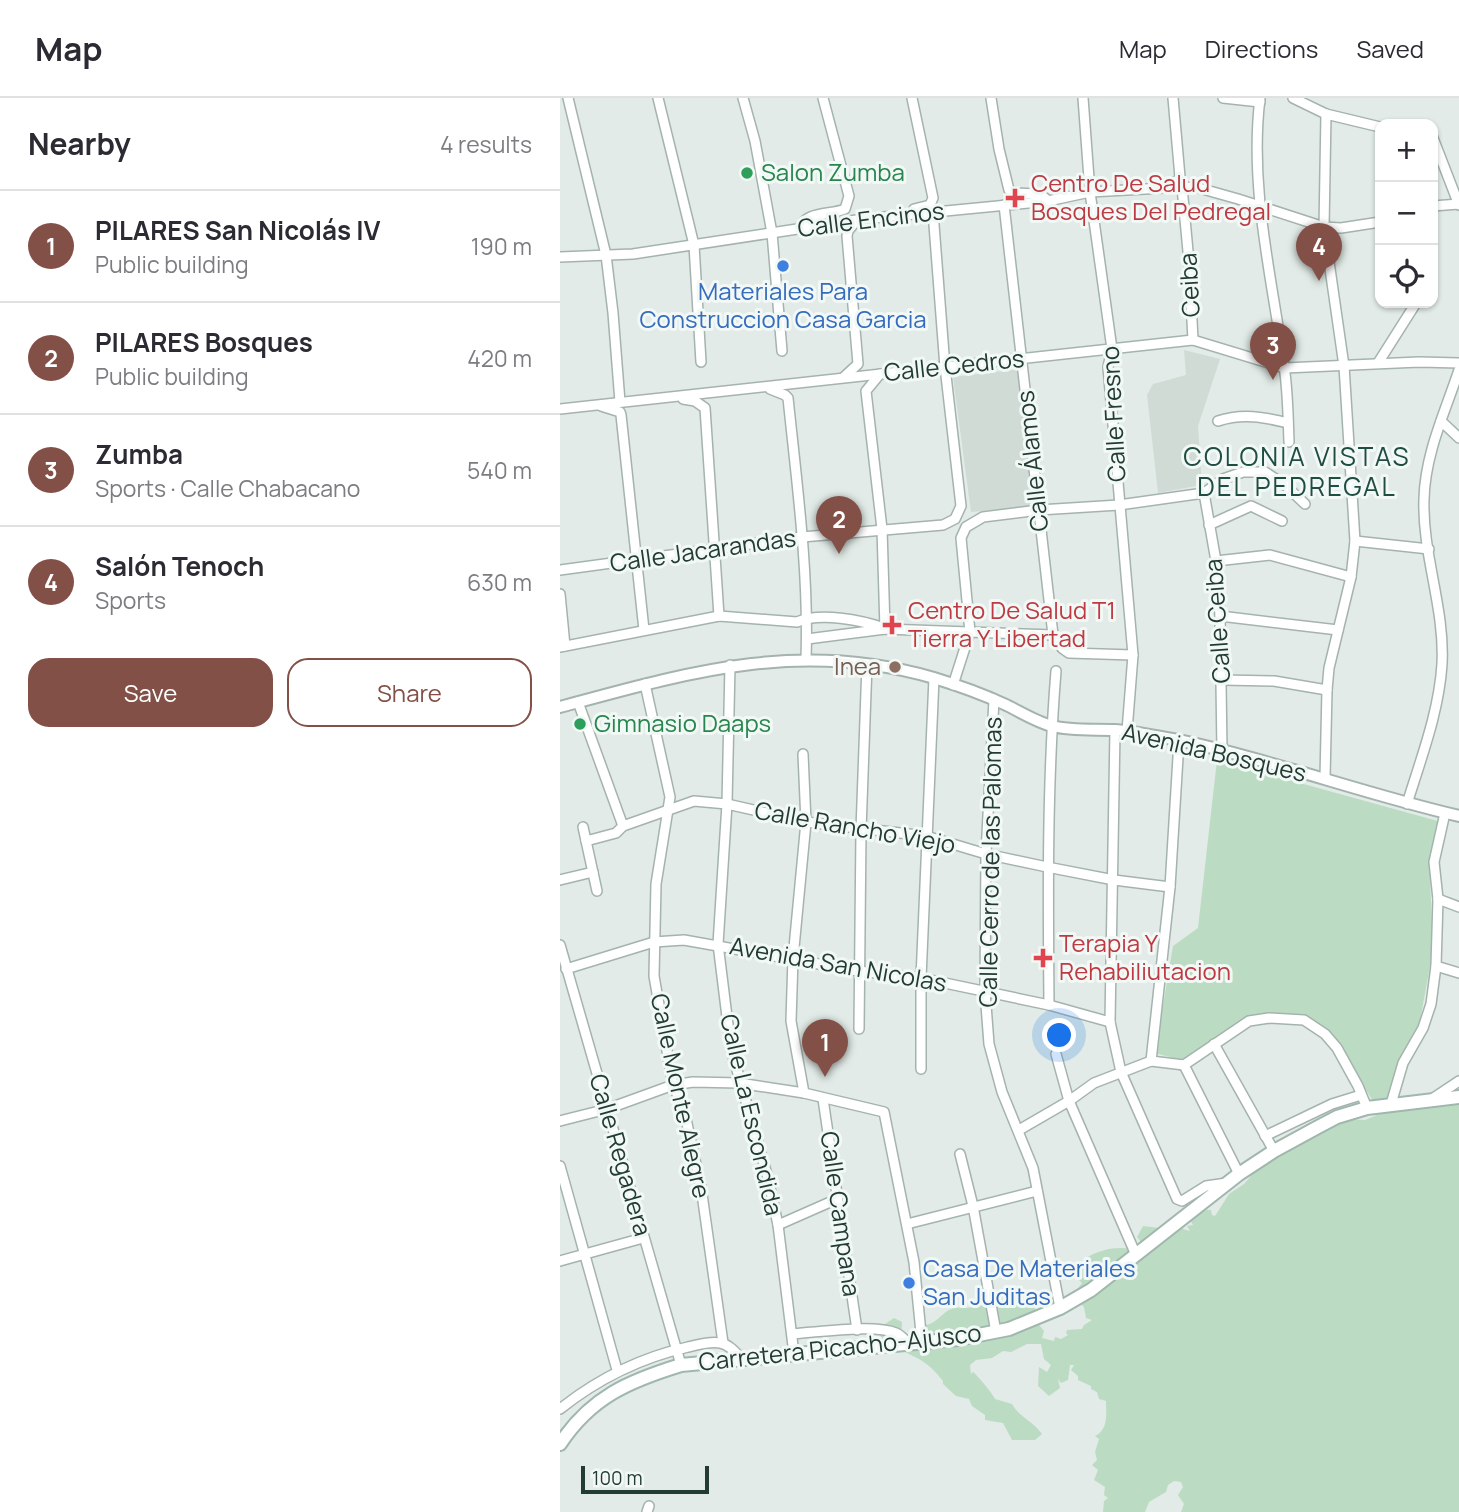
<!DOCTYPE html>
<meta charset="utf-8">
<style>
:root{--surface:#fff;--page:#f7f7f7;--text:#2b2b33;--muted:#7c7c81;--line:#e1e1e2;--accent:#825046}
body{margin:0;font-family:Manrope,sans-serif;background:var(--page);color:var(--text)}
.controls{position:absolute;right:21px;top:21px;display:grid;overflow:hidden;border-radius:14px;box-shadow:0 2px 5px #0004}
.controls button{width:63px;height:63px;display:grid;place-items:center;padding:0;border:0;border-bottom:2px solid var(--line);background:var(--surface);color:var(--text);font:35px sans-serif}
.scale{position:absolute;left:21px;bottom:18px;width:128px;box-sizing:border-box;padding-left:7px;border:4px solid #223c34;border-top:0;font-size:19px;line-height:24px;white-space:nowrap;color:#223c34;-webkit-text-stroke:5px #f2f8f5;paint-order:stroke}
.you{position:absolute;left:500px;top:938px;width:24px;height:24px;margin:-18px;border:5px solid #fff;border-radius:50%;background:#1a73e8;box-shadow:0 0 0 10px #1a73e833}
.badge{display:grid;place-items:center;width:46px;height:46px;border-radius:50%;background:var(--accent);color:#fff;font-size:23px;font-weight:700}
.pin{position:absolute;translate:-50% -58px;filter:drop-shadow(0 2px 4px #0008)}
.pin::after{content:'';position:absolute;top:37px;width:24px;height:21px;background:inherit;clip-path:polygon(0 0,100% 0,50% 100%)}
.list{margin:0;padding:0;list-style:none}
h2{display:flex;justify-content:space-between;align-items:center;height:91px;margin:0;padding:0 28px;font-size:30px}
h2 small{font-size:23px;font-weight:400;color:var(--muted)}
.list li{display:grid;grid-template-columns:46px 1fr auto;gap:21px;align-items:center;box-sizing:border-box;height:112px;padding:0 28px;border-top:2px solid var(--line)}
.list b{display:block;font-size:26px;white-space:nowrap}
.list p{margin:0;font-size:23px;white-space:nowrap;color:var(--muted)}
.list em{font-size:23px;font-style:normal;color:var(--muted)}
.actions{display:flex;gap:14px;padding:21px 28px}
.actions a{flex:1;padding:16px 0;border:2px solid var(--accent);border-radius:21px;text-align:center;font-size:24px;color:var(--accent)}
.actions .main{background:var(--accent);color:#fff}
.icon{flex:none;width:38px;height:38px;fill:none;stroke:currentColor;stroke-width:2;stroke-linecap:round;stroke-linejoin:round}
.map{position:relative;flex:none;width:899px;height:1414px;overflow:hidden}
header{display:flex;align-items:center;gap:42px;box-sizing:border-box;height:98px;padding:0 35px;background:var(--surface);border-bottom:2px solid var(--line)}
header strong{font-size:33px}
nav{display:flex;gap:38px;margin-inline-start:auto;font-size:24px}
main{display:flex}
aside{flex:1;background:var(--surface)}
.map>svg:first-child{display:block}
.built{fill:#d0dbd6}
.green{fill:#bbdcc3}
.lines{fill:none;stroke-linecap:round;stroke-linejoin:round}
.minor-casing{stroke:#a5b3ae;stroke-width:12}
.tertiary-casing{stroke:#a5b3ae;stroke-width:14}
.secondary-casing{stroke:#a0b7ae;stroke-width:16}
.minor{stroke:#fff;stroke-width:9}
.tertiary{stroke:#fff;stroke-width:10}
.secondary{stroke:#fff;stroke-width:12}
.leisure-dot{fill:#2e9e5b;stroke:#f2f8f5;stroke-width:2.5}
.health-dot{fill:#e0444e;stroke:#f2f8f5;stroke-width:2.5}
.shop-dot{fill:#3f7fe0;stroke:#f2f8f5;stroke-width:2.5}
.education-dot{fill:#8d6e63;stroke:#f2f8f5;stroke-width:2.5}
.labels{text-anchor:middle;stroke-width:6;stroke-linejoin:round;paint-order:stroke}
.leisure-label{font-size:24px;fill:#27864d;stroke:#f2f8f5;text-anchor:start}
.health-label{font-size:24px;fill:#be3a42;stroke:#f2f8f5;text-anchor:start}
.street-label{font-size:24px;fill:#223c34;stroke:#f2f8f5}
.shop-label{font-size:24px;fill:#366cbe;stroke:#f2f8f5}
.education-label{font-size:24px;fill:#785e54;stroke:#f2f8f5;text-anchor:end}
.neighbourhood-label{font-size:26px;letter-spacing:2px;fill:#1f4d41;stroke:#f2f8f5}
</style>
<header>
<strong>Map</strong>
<nav><a>Map</a><a>Directions</a><a>Saved</a></nav>
</header>
<main>
<aside>
<h2>Nearby<small>4 results</small></h2>
<ul class="list">
<li><span class="badge">1</span><div><b>PILARES San Nicolás IV</b><p>Public building</p></div><em>190 m</em></li>
<li><span class="badge">2</span><div><b>PILARES Bosques</b><p>Public building</p></div><em>420 m</em></li>
<li><span class="badge">3</span><div><b>Zumba</b><p>Sports · Calle Chabacano</p></div><em>540 m</em></li>
<li><span class="badge">4</span><div><b>Salón Tenoch</b><p>Sports</p></div><em>630 m</em></li>
</ul>
<div class="actions"><a class="main">Save</a><a>Share</a></div>
</aside>
<div class="map">
<svg width="899" height="1414" viewBox="0 0 899 1414">
<rect width="100%" height="100%" fill="#e2ebe7"/>
<g class="built">
<path d="M 624,252 L 660,261 L 638,328 L 642,387 L 598,395 L 587,297 L 593,286 L 626,277 Z"/>
<path d="M 459,271 L 474,408 L 411,414 L 393,279 Z"/>
</g>
<g class="green">
<path d="M 657,662 L 885,725 L 870,779 L 873,852 L 859,928 L 839,965 L 840,997 L 813,1003 L 769,935 L 741,919 L 688,921 L 624,963 L 595,955 L 613,848 L 638,830 Z"/>
<path d="M 899,998 L 899,1414 L 621,1414 L 624,1406 L 618,1397 L 623,1389 L 621,1384 L 614,1383 L 608,1387 L 606,1394 L 589,1404 L 585,1414 L 543,1414 L 544,1403 L 548,1400 L 544,1397 L 545,1389 L 534,1382 L 538,1372 L 532,1367 L 537,1362 L 535,1354 L 539,1341 L 535,1338 C 549,1332 546,1314 546,1303 L 539,1301 L 537,1294 L 531,1291 L 531,1288 L 518,1282 L 518,1278 L 511,1272 L 514,1267 L 510,1267 L 508,1282 L 501,1285 L 498,1281 L 500,1290 L 489,1298 L 478,1288 L 479,1269 L 487,1274 L 491,1267 L 484,1261 L 481,1246 L 467,1246 L 451,1254 L 443,1253 L 432,1260 L 416,1262 L 410,1267 L 411,1276 L 413,1274 C 418,1278 433,1296 435,1301 L 452,1306 C 460,1320 472,1322 482,1336 L 475,1342 L 452,1342 L 443,1325 L 425,1322 L 425,1317 L 412,1308 L 409,1301 L 396,1298 L 383,1286 L 383,1283 C 376,1274 367,1265 357,1260 C 342,1252 328,1248 318,1235 L 322,1228 L 334,1220 L 342,1224 L 341,1241 L 351,1243 L 369,1235 L 362,1231 L 362,1227 C 377,1228 382,1212 395,1210 C 400,1209 406,1211 411,1209 C 433,1202 454,1200 475,1209 L 476,1223 L 484,1233 L 482,1240 L 494,1243 L 495,1239 L 501,1241 L 508,1237 L 506,1235 L 507,1232 L 522,1231 L 524,1227 L 532,1222 L 526,1220 L 524,1209 L 515,1200 L 515,1194 L 522,1185 L 515,1178 C 519,1173 523,1163 528,1159 C 541,1150 565,1147 579,1153 L 582,1145 L 577,1139 L 583,1128 L 599,1130 L 594,1137 L 611,1136 L 619,1132 L 620,1124 L 623,1131 L 630,1133 L 627,1128 L 633,1127 L 630,1122 L 644,1112 L 651,1112 L 652,1117 L 655,1118 L 669,1096 L 684,1086 L 697,1071 L 724,1049 L 785,1021 L 805,1022 L 827,1013 Z"/>
</g>
<g class="lines">
<g class="minor-casing">
<g id="minor">
<path d="M 8,0 L 46,157 L 53,215 L 60,304"/>
<path d="M 98,0 L 134,147 L 141,264"/>
<path d="M 183,0 L 195,43 L 212,135 L 222,253"/>
<path d="M 352,0 L 373,100 L 370,107 L 354,111"/>
<path d="M 431,0 L 439,51 L 449,92 C 461,100 478,90 488,103"/>
<path d="M 523,0 L 530,94 L 552,251 L 548,269 L 573,557 L 567,633"/>
<path d="M 663,0 L 700,4"/>
<path d="M 700,0 C 689,91 712,179 724,268 C 728,293 728,319 729,344"/>
<path d="M 733,0 L 766,16 L 820,29"/>
<path d="M 873,40 L 899,107"/>
<path d="M 604,89 L 618,82 L 620,79 L 613,0"/>
<path d="M 622,89 L 629,164 L 633,242"/>
<path d="M 444,107 L 493,537"/>
<path d="M 873,108 L 899,106"/>
<path d="M 240,131 C 243,113 272,117 285,111 L 289,98 L 263,0"/>
<path d="M 0,159 L 73,156 L 303,121 L 488,103 L 530,94 L 622,89 L 639,90 L 678,101 L 764,129 L 781,130 L 820,124"/>
<path d="M 818,265 L 856,205"/>
<path d="M 320,276 L 306,293 L 322,431 L 325,531"/>
<path d="M 284,279 L 298,266 L 287,138 L 288,133 L 296,123"/>
<path d="M 210,291 L 225,297 L 228,300 C 237,387 249,474 246,561"/>
<path d="M 123,301 L 135,303 L 145,310 L 159,518"/>
<path d="M 41,308 L 60,314 L 61,317 L 84,532"/>
<path d="M 0,311 L 633,242 L 725,270 L 859,264 L 899,265"/>
<path d="M 658,323 C 682,315 704,319 728,325"/>
<path d="M 881,323 L 899,340"/>
<path d="M 644,395 L 656,463 L 660,518 L 662,653"/>
<path d="M 649,427 L 691,408 L 722,423"/>
<path d="M 795,443 L 869,451"/>
<path d="M 656,463 L 710,457 L 791,479"/>
<path d="M 0,472 L 242,439 L 383,427 L 395,421 L 401,408 L 385,269 L 373,114"/>
<path d="M 0,496 L 5,548"/>
<path d="M 660,518 L 778,532"/>
<path d="M 247,541 L 325,531 L 493,537 L 502,550 L 509,555 L 573,557"/>
<path d="M 0,549 L 159,518 L 237,524 C 260,514 301,522 324,530"/>
<path d="M 170,567 L 167,706 L 158,846 L 171,951 L 208,1080 L 218,1127 L 234,1256"/>
<path d="M 663,582 L 714,583 L 767,592"/>
<path d="M 85,586 L 110,699 L 96,786 L 94,878 L 113,987 L 124,1012 L 141,1089 L 163,1245"/>
<path d="M 393,587 L 410,534 L 401,440 L 406,429 L 423,419 L 479,412 L 559,407 L 644,395 L 663,381 L 683,374 L 705,374 L 725,387 L 745,406"/>
<path d="M 434,601 L 426,756 L 425,894 L 429,946 L 442,994 L 473,1070 L 500,1210"/>
<path d="M 18,604 L 63,728"/>
<path d="M 555,632 L 550,924 L 561,974 L 617,1101 L 622,1103 L 646,1088 L 667,1085"/>
<path d="M 243,656 L 246,724 L 233,860 L 231,923 L 244,995"/>
<path d="M 765,680 L 767,592 L 769,570 L 791,479 L 795,443 L 784,268 L 764,129 L 766,16"/>
<path d="M 847,706 C 861,660 879,614 882,566 C 885,510 862,456 864,401 C 865,356 885,314 899,272"/>
<path d="M 23,729 L 37,793"/>
<path d="M 26,743 L 56,735 L 63,728 L 134,703 L 167,706 L 246,724 L 366,738 L 426,756 L 487,769 L 554,782 L 610,789"/>
<path d="M 0,782 L 33,774"/>
<path d="M 878,801 L 899,809"/>
<path d="M 0,847 L 121,1267"/>
<path d="M 876,868 L 899,875"/>
<path d="M 6,871 L 94,844 L 124,842 L 298,873 L 361,880 L 489,907 L 550,924"/>
<path d="M 489,907 C 488,796 487,684 496,573"/>
<path d="M 299,931 L 301,732 L 307,566"/>
<path d="M 654,946 L 714,1053"/>
<path d="M 496,956 L 509,1003 L 576,1157"/>
<path d="M 591,963 L 610,789 L 619,643"/>
<path d="M 624,967 L 679,1076"/>
<path d="M 361,971 L 361,880 L 374,580"/>
<path d="M 263,1001 L 297,1232"/>
<path d="M 872,1001 L 899,983"/>
<path d="M 831,1006 L 843,965 L 863,930 L 871,906 L 876,868 L 878,801 L 874,764 L 885,715"/>
<path d="M 0,1023 L 47,1011 L 113,987 L 133,984 L 179,985 L 244,995 L 324,1014 L 354,1164 L 362,1245"/>
<path d="M 459,1032 L 509,1003 L 534,985 L 591,963 L 624,967 L 689,923 L 709,920 L 744,922 L 765,936 L 777,950 L 798,988 L 807,1010"/>
<path d="M 705,1038 L 772,1006 L 801,997"/>
<path d="M 400,1056 L 413,1108 L 436,1234"/>
<path d="M 0,1068 L 57,1272"/>
<path d="M 347,1126 L 477,1093"/>
<path d="M 218,1127 L 277,1101"/>
<path d="M 0,1163 L 83,1140"/>
<path d="M 232,1236 C 257,1234 315,1226 336,1235 C 341,1237 345,1242 349,1246"/>
<path d="M 0,1311 C 39,1280 79,1260 128,1249 C 138,1247 149,1243 160,1245 C 169,1246 176,1255 182,1261"/>
<path d="M 87,1414 L 89,1408"/>
</g>
</g>
<g class="tertiary-casing">
<path id="tertiary" d="M 0,609 C 129,574 241,541 374,580 C 397,587 422,596 444,606 C 459,613 476,624 492,628 C 511,633 535,631 555,632 C 576,634 597,638 618,642 C 713,662 804,696 899,718"/>
</g>
<g class="secondary-casing">
<path id="secondary" d="M 0,1346 C 31,1299 69,1283 121,1267 L 398,1241 L 449,1231 L 500,1210 L 531,1192 L 679,1076 L 714,1053 L 758,1029 L 777,1019 L 807,1010 L 899,999"/>
</g>
<use href="#minor" class="minor"/>
<use href="#tertiary" class="tertiary"/>
<use href="#secondary" class="secondary"/>
</g>
<g class="leisure-dot">
<circle cx="187" cy="75" r="7"/>
<circle cx="20" cy="626" r="7"/>
</g>
<g class="health-dot">
<path d="M451.5 89.5h7v7h7v7h-7v7h-7v-7h-7v-7h7z"/>
<path d="M328.5 516.5h7v7h7v7h-7v7h-7v-7h-7v-7h7z"/>
<path d="M479.5 849.5h7v7h7v7h-7v7h-7v-7h-7v-7h7z"/>
</g>
<g class="shop-dot">
<circle cx="223" cy="168" r="7"/>
<circle cx="349" cy="1185" r="7"/>
</g>
<circle class="education-dot" cx="335" cy="569" r="7"/>
<g class="labels">
<g class="leisure-label">
<text x="201" y="83">Salon Zumba</text>
<text x="34" y="634">Gimnasio Daaps</text>
</g>
<g class="health-label">
<text x="471" y="94">Centro De Salud<tspan x="471" dy="28">Bosques Del Pedregal</tspan></text>
<text x="348" y="521">Centro De Salud T1<tspan x="348" dy="28">Tierra Y Libertad</tspan></text>
<text x="499" y="854">Terapia Y<tspan x="499" dy="28">Rehabiliutacion</tspan></text>
</g>
<g class="street-label">
<text transform="translate(311 122) rotate(-7)" y="8">Calle Encinos</text>
<text transform="translate(630 187) rotate(-93)" y="8">Ceiba</text>
<text transform="translate(394 268) rotate(-6)" y="8">Calle Cedros</text>
<text transform="translate(554 316) rotate(-93)" y="8">Calle Fresno</text>
<text transform="translate(473 363) rotate(-96)" y="8">Calle Álamos</text>
<text transform="translate(143 453) rotate(-8)" y="8">Calle Jacarandas</text>
<text transform="translate(658 523) rotate(-94)" y="8">Calle Ceiba</text>
<text transform="translate(654 655) rotate(13)" y="8">Avenida Bosques</text>
<text transform="translate(295 730) rotate(10)" y="8">Calle Rancho Viejo</text>
<text transform="translate(431 764) rotate(-89)" y="8">Calle Cerro de las Palomas</text>
<text transform="translate(278 867) rotate(10)" y="8">Avenida San Nicolas</text>
<text transform="translate(120 998) rotate(78)" y="8">Calle Monte Alegre</text>
<text transform="translate(191 1017) rotate(77)" y="8">Calle La Escondida</text>
<text transform="translate(60 1057) rotate(74)" y="8">Calle Regadera</text>
<text transform="translate(280 1116) rotate(82)" y="8">Calle Campana</text>
<text transform="translate(280 1250) rotate(-6)" y="8">Carretera Picacho-Ajusco</text>
</g>
<g class="shop-label">
<text x="223" y="202">Materiales Para<tspan x="223" dy="28">Construccion Casa Garcia</tspan></text>
<text x="363" y="1179" text-anchor="start">Casa De Materiales<tspan x="363" dy="28">San Juditas</tspan></text>
</g>
<g class="education-label">
<text x="321" y="577">Inea</text>
</g>
<g class="neighbourhood-label">
<text x="737" y="368">COLONIA VISTAS<tspan x="737" dy="30">DEL PEDREGAL</tspan></text>
</g>
</g>
</svg>
<div class="controls">
<button>+</button>
<button>−</button>
<button><svg class="icon" aria-label="locate" viewBox="0 0 24 24"><circle cx="12" cy="12" r="6"/><path d="M12 2v4M12 18v4M2 12h4M18 12h4"/></svg></button>
</div>
<div class="scale">100 m</div>
<div class="you"></div>
<div class="pin badge" style="left:265px;top:979px">1</div>
<div class="pin badge" style="left:279px;top:456px">2</div>
<div class="pin badge" style="left:713px;top:282px">3</div>
<div class="pin badge" style="left:759px;top:183px">4</div>
</div>
</main>
